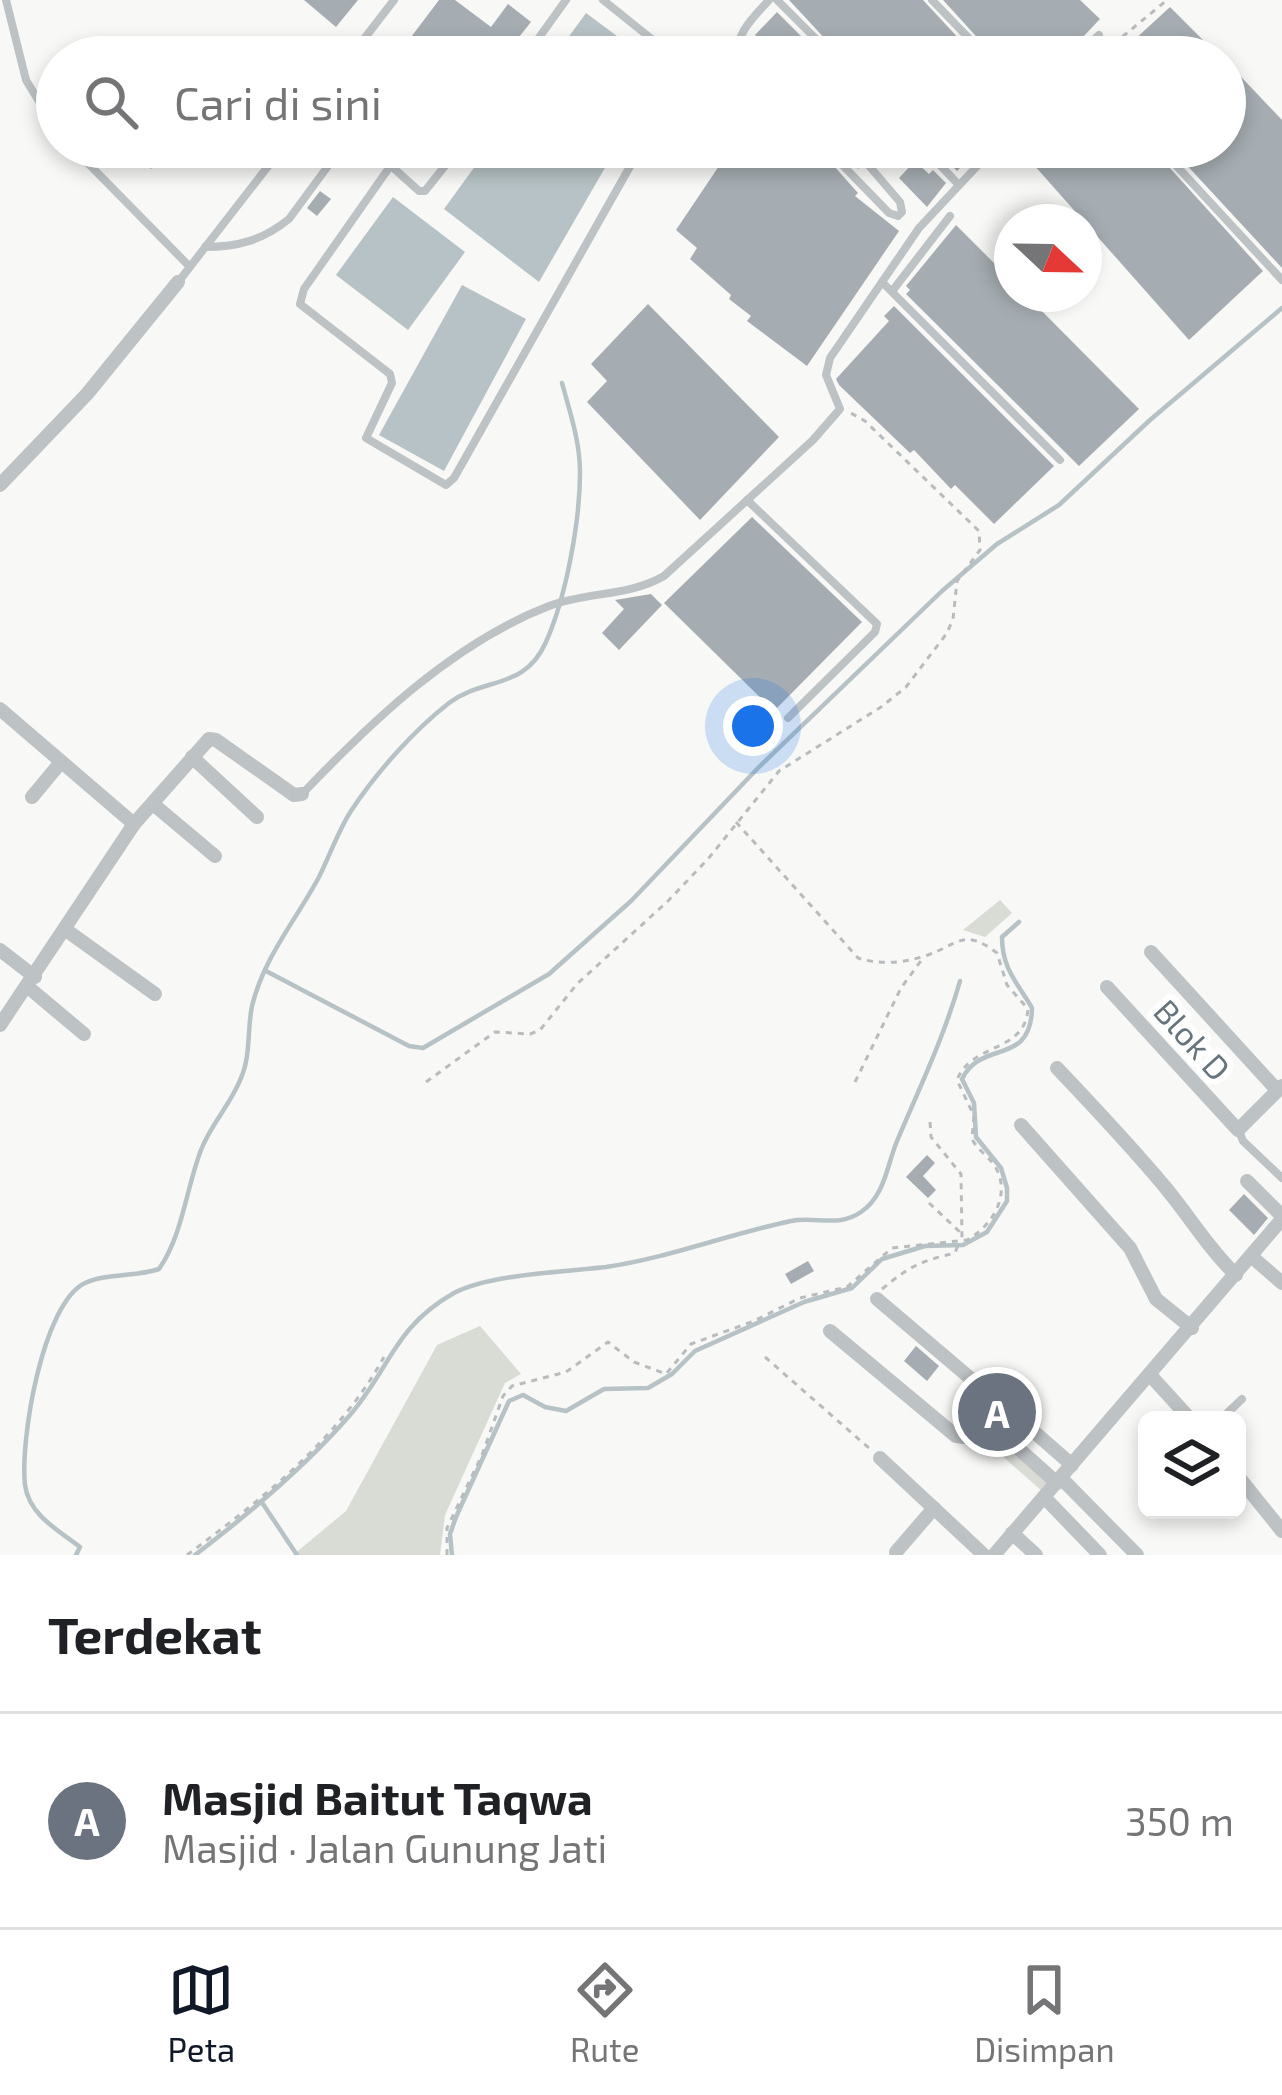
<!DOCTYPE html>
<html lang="id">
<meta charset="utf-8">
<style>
:root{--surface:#fff;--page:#f6f6f6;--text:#202124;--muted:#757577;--line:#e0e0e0;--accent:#111827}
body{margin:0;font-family:"Exo 2",sans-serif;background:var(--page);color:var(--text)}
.controls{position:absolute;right:36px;bottom:36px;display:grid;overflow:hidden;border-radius:18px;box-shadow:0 6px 18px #0003}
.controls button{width:108px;height:108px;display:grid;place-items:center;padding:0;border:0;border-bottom:3px solid var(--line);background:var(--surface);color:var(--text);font:60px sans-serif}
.compass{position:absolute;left:994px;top:204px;width:108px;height:108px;border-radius:50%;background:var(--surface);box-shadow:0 6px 18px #0003;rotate:112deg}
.you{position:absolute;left:753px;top:726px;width:42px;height:42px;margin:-30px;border:9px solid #fff;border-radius:50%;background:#1a73e8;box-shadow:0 0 0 18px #1a73e833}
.badge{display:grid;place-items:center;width:78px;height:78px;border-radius:50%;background:var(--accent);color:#fff;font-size:39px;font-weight:700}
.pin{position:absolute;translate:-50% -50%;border:6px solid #fff;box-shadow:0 3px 12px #0006}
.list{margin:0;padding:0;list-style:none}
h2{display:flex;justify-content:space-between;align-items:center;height:156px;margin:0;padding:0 48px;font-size:51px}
h2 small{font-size:39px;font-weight:400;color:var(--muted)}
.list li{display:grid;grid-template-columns:78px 1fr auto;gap:36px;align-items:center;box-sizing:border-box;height:216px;padding:0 48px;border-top:3px solid var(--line)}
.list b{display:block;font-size:45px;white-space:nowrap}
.list p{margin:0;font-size:39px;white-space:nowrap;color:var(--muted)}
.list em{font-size:39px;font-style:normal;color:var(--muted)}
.icon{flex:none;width:66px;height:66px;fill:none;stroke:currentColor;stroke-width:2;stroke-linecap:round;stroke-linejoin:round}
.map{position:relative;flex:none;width:1282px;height:1555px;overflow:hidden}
.search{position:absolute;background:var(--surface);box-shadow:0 6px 18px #0003;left:36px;right:36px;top:36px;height:132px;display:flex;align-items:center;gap:30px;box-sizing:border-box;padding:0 42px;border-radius:66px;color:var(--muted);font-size:45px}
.sheet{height:372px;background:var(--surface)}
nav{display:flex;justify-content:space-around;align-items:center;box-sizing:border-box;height:168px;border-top:3px solid var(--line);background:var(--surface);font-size:33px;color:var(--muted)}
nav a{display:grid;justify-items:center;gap:6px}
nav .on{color:var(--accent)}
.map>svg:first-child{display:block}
.green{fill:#d8dcd5}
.water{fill:#b6c2c5}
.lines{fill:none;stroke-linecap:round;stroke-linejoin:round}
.stream{stroke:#b6c2c5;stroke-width:4.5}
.building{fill:#a5adb2}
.path{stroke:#b8bcbe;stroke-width:3;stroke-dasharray:6 6;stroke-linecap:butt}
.service{stroke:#bdc2c5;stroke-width:8}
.minor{stroke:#bdc2c5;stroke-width:14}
.labels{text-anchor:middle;stroke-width:12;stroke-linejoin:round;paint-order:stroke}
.street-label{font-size:33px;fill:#66757d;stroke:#fff}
</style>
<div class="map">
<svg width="1282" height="1555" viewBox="0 0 1282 1555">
<rect width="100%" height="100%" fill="#f8f8f6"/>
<g class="green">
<path d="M 1000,900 L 1012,913 L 985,937 L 963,930 Z"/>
<path d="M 480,1326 L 521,1374 L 505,1383 L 445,1515 L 440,1555 L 293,1555 L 346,1511 L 437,1345 Z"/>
<path d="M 984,1425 L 1050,1482 L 1042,1491 L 977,1434 Z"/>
</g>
<g class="water">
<path d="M 586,13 L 637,51 L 639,57 L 554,57 Z"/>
<path d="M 489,147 L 617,147 L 539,282 L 444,209 Z"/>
<path d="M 393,197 L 465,252 L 408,330 L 336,275 Z"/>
<path d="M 462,285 L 526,319 L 444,471 L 379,435 Z"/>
</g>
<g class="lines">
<g class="stream">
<path d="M 266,971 L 409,1046 L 423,1048 L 549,974 L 631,901 L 758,768 L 942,591 L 997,544 L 1059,505 L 1150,420 L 1282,308"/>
<path d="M 261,1501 L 297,1555"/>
<path d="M 76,1555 L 80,1547 C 58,1530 29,1515 25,1485 C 20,1441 42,1304 85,1283 C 106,1273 136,1277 159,1269 C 183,1234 186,1189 201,1150 C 211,1124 231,1104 241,1078 C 251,1055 247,1030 252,1006 C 264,957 296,920 319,877 C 330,855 338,831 351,811 C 376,773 413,731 449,703 C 485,676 524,691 546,642 C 566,597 580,522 580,472 C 580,442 570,412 562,383"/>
<path d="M 195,1555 C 250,1513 305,1467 350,1415 C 391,1367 394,1327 454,1293 C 489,1274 565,1272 606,1267 C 668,1258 729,1234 791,1221 C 815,1216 838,1228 861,1212 C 885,1196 887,1165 897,1141 C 920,1087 944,1037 960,981"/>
<path d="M 452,1555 L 450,1534 L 456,1517 L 509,1401 L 523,1395 L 545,1407 L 566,1411 L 604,1389 L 648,1388 L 672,1374 L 695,1351 L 804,1302 L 852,1288 L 882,1259 L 925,1246 L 963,1245 L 987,1232 L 1007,1201 L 1007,1188 L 1001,1168 L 976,1137 L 974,1103 L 962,1079 C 981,1039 1031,1067 1032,1008 C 1017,982 1002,969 1002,937 L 1019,922"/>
</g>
</g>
<g class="building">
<path d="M 304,0 L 358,0 L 336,27 Z"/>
<path d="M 439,0 L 455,0 L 491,27 L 508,4 L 531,22 L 503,57 L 405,57 L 399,53 Z"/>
<path d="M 789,0 L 923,0 L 976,57 L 842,57 Z"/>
<path d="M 943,0 L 1080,0 L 1100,19 L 1064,57 L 995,57 Z"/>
<path d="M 1170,7 L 1220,57 L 1114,57 L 1133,41 Z"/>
<path d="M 777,12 L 822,57 L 752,57 L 764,44 L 755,35 Z"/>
<path d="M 1225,60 L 1282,120 L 1282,268 L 1170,147 L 1225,147 Z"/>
<path d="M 127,147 L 142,147 L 147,151 L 151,147 L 171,147 L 151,169 Z"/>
<path d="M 705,147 L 817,147 L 858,193 L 855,196 L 899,231 L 807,366 L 747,321 L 751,316 L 729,299 L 731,295 L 690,259 L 697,248 L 676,230 L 723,160 Z"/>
<path d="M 836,147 L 877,147 L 858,169 Z"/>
<path d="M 934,147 L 981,147 L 957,171 Z"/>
<path d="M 1018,147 L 1151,147 L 1263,271 L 1189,340 Z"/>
<path d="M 915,161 L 929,174 L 933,170 L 946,183 L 927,207 L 899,178 Z"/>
<path d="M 320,191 L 331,199 L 317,216 L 307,208 Z"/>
<path d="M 956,225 L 1012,281 L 1012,294 L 1025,294 L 1139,409 L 1079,466 L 906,294 L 910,290 L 906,286 Z"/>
<path d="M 648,304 L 779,437 L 700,520 L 587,402 L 607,381 L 591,364 Z"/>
<path d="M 894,306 L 1054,466 L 994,524 L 955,485 L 951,489 L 914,450 L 910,453 L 839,385 L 836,379 L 889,321 L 884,316 Z"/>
<path d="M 752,517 L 862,622 L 774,711 L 664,603 Z"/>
<path d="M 651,594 L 662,605 L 619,650 L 602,633 L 624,609 L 615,600 Z"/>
<path d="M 927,1155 L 935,1163 L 923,1176 L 936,1190 L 928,1198 L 906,1177 Z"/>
<path d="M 1244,1194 L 1268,1218 L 1254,1235 L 1229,1210 Z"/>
<path d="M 808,1261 L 814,1271 L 791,1284 L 785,1274 Z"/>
<path d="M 916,1346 L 939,1366 L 927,1381 L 904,1361 Z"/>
</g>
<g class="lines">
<g class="path">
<path d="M 1104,52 L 1167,0"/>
<path d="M 426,1082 L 495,1032 L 530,1034 L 540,1030 L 577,984 L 668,901 L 708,859 L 779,771 L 881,707 L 906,687 L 947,633 L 953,619 L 957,581 L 980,550 L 979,531 L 865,421 L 849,412"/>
<path d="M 855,1082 L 901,988 L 923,958"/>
<path d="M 930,1122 L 931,1137 L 961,1174 L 962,1239"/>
<path d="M 929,1203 L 961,1233"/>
<path d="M 882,1289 C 910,1266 921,1261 955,1253 L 958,1245"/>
<path d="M 765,1357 L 870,1449"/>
<path d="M 187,1555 C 261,1500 339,1439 384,1357"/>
<path d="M 447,1555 L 447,1528 L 482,1455 L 503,1396 L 512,1386 L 566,1372 L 608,1342 L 634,1362 L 666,1374 L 691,1344 L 754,1321 L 800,1298 L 847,1287 L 892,1248 L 967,1240 C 992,1226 1011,1196 996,1168 C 989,1156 978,1151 972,1139 L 974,1116 L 957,1080 C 972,1042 1025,1053 1028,1009 L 1007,985 L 997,953 C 963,927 958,945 925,956 C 903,963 880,965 858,958 L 736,822"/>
</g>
<g class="service">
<path d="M 6,0 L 26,80 L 57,131"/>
<path d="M 603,0 L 658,44 L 661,57"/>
<path d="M 777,0 L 834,57"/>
<path d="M 932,0 L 987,57"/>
<path d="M 1086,47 L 1099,35"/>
<path d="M 350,57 L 394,0"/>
<path d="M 525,57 L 566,0"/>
<path d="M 738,57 C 735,33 754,17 769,0"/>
<path d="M 1074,57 L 1086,47 L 1095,57"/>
<path d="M 72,147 L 189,266"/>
<path d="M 370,147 L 419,191 L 425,191 L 460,147"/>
<path d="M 825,147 L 889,213 L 898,216 L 902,212 L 900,202 L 870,167 L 888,147"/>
<path d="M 923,147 L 957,183"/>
<path d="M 1159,147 L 1282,280"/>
<path d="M 391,165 L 304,289 L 300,304 L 390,374 L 392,383 L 366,438 L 446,485 L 454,478 L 641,147"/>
<path d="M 205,247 C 238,247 263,240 289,219 L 342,147"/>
<path d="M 179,281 L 283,147"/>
<path d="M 882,282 L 1060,460"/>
<path d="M 893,290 L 950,216"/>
<path d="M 747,500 L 877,624 L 875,632 L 788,718"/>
<path d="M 302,794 C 372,721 453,643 549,606 C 586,592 630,596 664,576 L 813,440 L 840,409 L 826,375 L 830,358 L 919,228 L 995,147"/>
<path d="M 1239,1131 L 1243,1141 L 1282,1178"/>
<path d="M 1220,1420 L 1242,1399"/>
</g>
<g class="minor">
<path d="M 0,485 L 87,394 L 178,282"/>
<path d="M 0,709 L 134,824 L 0,1025"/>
<path d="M 192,757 L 257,817"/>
<path d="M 32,797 L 61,762"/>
<path d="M 153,804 L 215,856"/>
<path d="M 134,824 L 209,739 L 216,740 L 294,795 L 302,794"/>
<path d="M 66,930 L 155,994"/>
<path d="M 0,950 L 35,977"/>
<path d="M 1151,952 L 1277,1090"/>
<path d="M 28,987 L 84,1034"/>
<path d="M 1107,987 L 1238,1130 L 1282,1086"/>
<path d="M 1057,1068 C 1094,1107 1131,1146 1165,1187 C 1190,1217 1208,1248 1236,1275"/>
<path d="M 1021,1125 L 1130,1248 L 1156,1299 L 1192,1328"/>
<path d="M 1247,1181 L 1282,1216"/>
<path d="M 1251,1256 L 1282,1283"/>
<path d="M 877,1299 L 983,1389 L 984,1394 L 974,1408 L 982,1416"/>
<path d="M 830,1331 L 956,1436 L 964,1437 L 982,1416 L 1057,1483"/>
<path d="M 1151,1376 L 1191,1420"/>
<path d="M 1016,1416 L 1072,1465"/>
<path d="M 880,1458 L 984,1555"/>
<path d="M 1237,1475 L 1282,1531"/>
<path d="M 1061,1478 L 1137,1555"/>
<path d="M 1044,1497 L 1100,1555"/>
<path d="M 1012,1533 L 1036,1555"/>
<path d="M 896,1552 L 934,1508"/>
<path d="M 994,1555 L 1282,1219"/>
</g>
</g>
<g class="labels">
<g class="street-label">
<text transform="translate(1192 1040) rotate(48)" y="12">Blok D</text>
</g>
</g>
</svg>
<div class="controls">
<button><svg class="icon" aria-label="layers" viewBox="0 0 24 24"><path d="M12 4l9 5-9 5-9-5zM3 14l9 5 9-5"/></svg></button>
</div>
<svg class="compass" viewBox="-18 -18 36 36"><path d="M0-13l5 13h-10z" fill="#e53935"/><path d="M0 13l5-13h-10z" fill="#757577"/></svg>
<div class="you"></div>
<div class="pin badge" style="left:997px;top:1412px;background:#6b7280">A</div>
<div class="search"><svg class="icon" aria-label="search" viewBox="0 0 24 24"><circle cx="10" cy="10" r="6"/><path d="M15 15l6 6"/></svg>Cari di sini</div>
</div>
<section class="sheet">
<h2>Terdekat<small></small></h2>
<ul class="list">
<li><span class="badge" style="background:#6b7280">A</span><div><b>Masjid Baitut Taqwa</b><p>Masjid · Jalan Gunung Jati</p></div><em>350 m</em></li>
</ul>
</section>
<nav>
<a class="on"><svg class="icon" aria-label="map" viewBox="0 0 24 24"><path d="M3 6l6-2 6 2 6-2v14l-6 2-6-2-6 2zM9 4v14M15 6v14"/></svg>Peta</a>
<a><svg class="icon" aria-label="directions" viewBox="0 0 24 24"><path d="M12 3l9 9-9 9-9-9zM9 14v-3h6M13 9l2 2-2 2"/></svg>Rute</a>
<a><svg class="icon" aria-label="saved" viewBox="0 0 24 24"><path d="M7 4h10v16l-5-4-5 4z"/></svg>Disimpan</a>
</nav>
